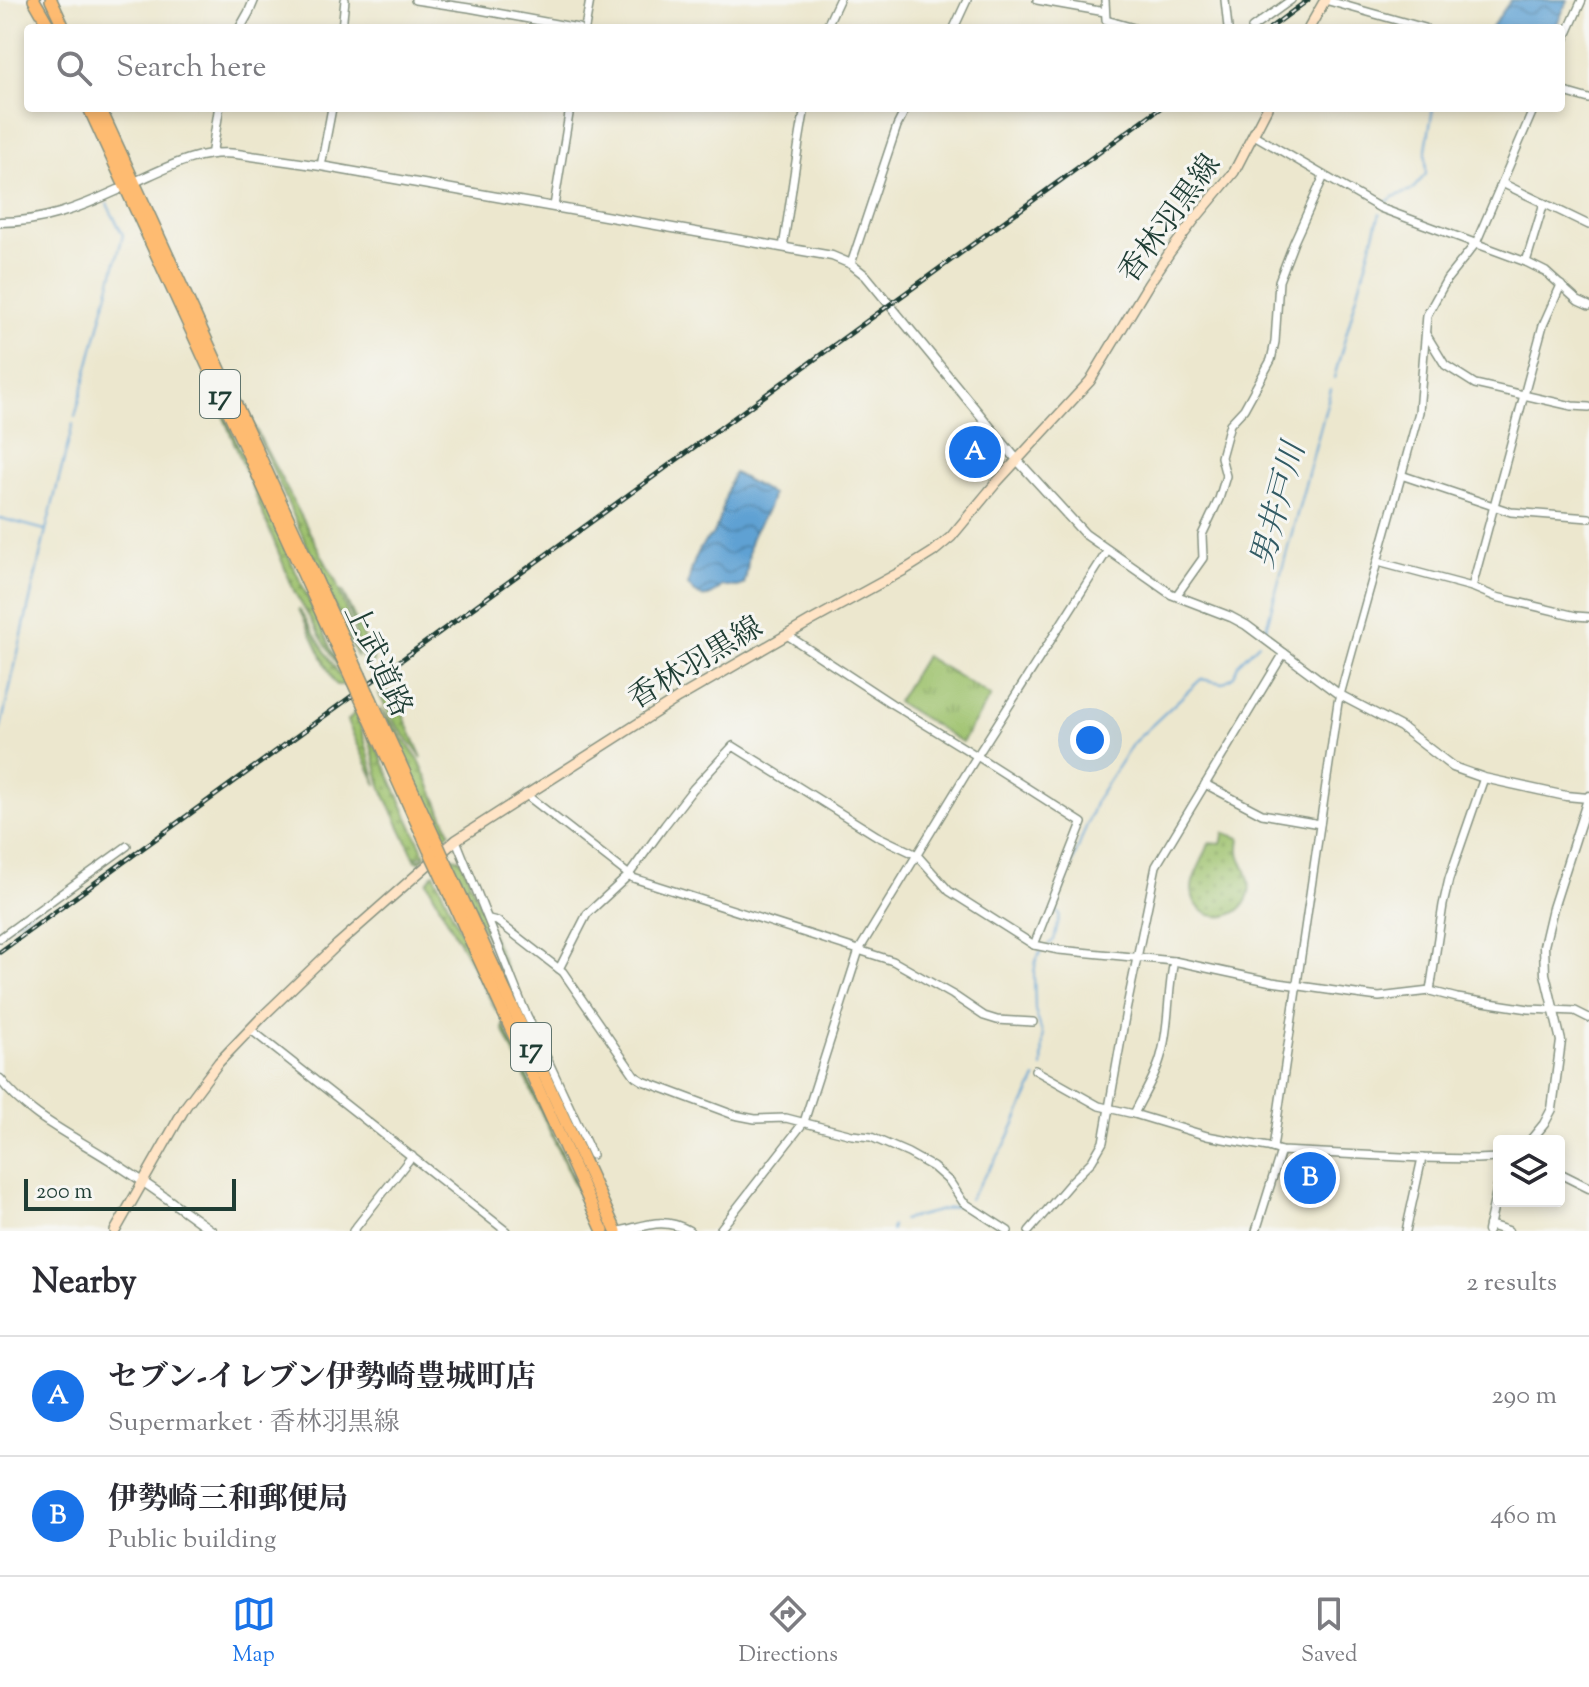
<!DOCTYPE html>
<meta charset="utf-8">
<style>
:root{--surface:#fff;--page:#f2f2f3;--text:#2b2b33;--muted:#7c7c81;--line:#e1e1e2;--accent:#1a73e8}
body{margin:0;font-family:"Sorts Mill Goudy","Noto Serif JP",serif;background:var(--page);color:var(--text)}
.controls{position:absolute;right:24px;bottom:24px;display:grid;overflow:hidden;border-radius:8px;box-shadow:0 4px 12px #0003}
.controls button{width:72px;height:72px;display:grid;place-items:center;padding:0;border:0;border-bottom:2px solid var(--line);background:var(--surface);color:var(--text);font:40px sans-serif}
.scale{position:absolute;left:24px;bottom:20px;width:212px;box-sizing:border-box;padding-left:8px;border:4px solid #1f3d34;border-top:0;font-size:22px;line-height:28px;white-space:nowrap;color:#1f3d34;-webkit-text-stroke:6px #f6f6f2;paint-order:stroke}
.you{position:absolute;left:1090px;top:740px;width:28px;height:28px;margin:-20px;border:6px solid #fff;border-radius:50%;background:#1a73e8;box-shadow:0 0 0 12px #1a73e833}
.badge{display:grid;place-items:center;width:52px;height:52px;border-radius:50%;background:var(--accent);color:#fff;font-size:26px;font-weight:700}
.pin{position:absolute;translate:-50% -50%;border:4px solid #fff;box-shadow:0 2px 8px #0006}
.list{margin:0;padding:0;list-style:none}
h2{display:flex;justify-content:space-between;align-items:center;height:104px;margin:0;padding:0 32px;font-size:34px}
h2 small{font-size:26px;font-weight:400;color:var(--muted)}
.list li{display:grid;grid-template-columns:52px 1fr auto;gap:24px;align-items:center;box-sizing:border-box;height:120px;padding:0 32px;border-top:2px solid var(--line)}
.list b{display:block;font-size:30px;white-space:nowrap}
.list p{margin:0;font-size:26px;white-space:nowrap;color:var(--muted)}
.list em{font-size:26px;font-style:normal;color:var(--muted)}
.icon{flex:none;width:44px;height:44px;fill:none;stroke:currentColor;stroke-width:2;stroke-linecap:round;stroke-linejoin:round}
.map{position:relative;flex:none;width:1589px;height:1231px;overflow:hidden}
.search{position:absolute;background:var(--surface);box-shadow:0 4px 12px #0003;left:24px;right:24px;top:24px;height:88px;display:flex;align-items:center;gap:20px;box-sizing:border-box;padding:0 28px;border-radius:8px;color:var(--muted);font-size:30px}
.sheet{height:344px;background:var(--surface)}
nav{display:flex;justify-content:space-around;align-items:center;box-sizing:border-box;height:112px;border-top:2px solid var(--line);background:var(--surface);font-size:22px;color:var(--muted)}
nav a{display:grid;justify-items:center;gap:4px}
nav .on{color:var(--accent)}
.map>svg:first-child{display:block}
.grass{fill:url(#grass-dots);stroke:#5e7f50;stroke-width:2}
.park{fill:url(#park-tufts);stroke:#5e7f50;stroke-width:2}
.water{fill:url(#water-waves);stroke:#3f6f84;stroke-width:2}
.lines{fill:none;stroke-linecap:round;stroke-linejoin:round}
.stream{stroke:#5fa1d3;stroke-width:2}
.minor-casing{stroke:#869281;stroke-width:10}
.tertiary-casing{stroke:#869281;stroke-width:11}
.secondary-casing{stroke:#869281;stroke-width:12}
.trunk-casing{stroke:#869281;stroke-width:14}
.minor{stroke:#fff;stroke-width:7}
.tertiary{stroke:#fff;stroke-width:8}
.secondary{stroke:#ffe4c6;stroke-width:9}
.trunk{stroke:#febb71;stroke-width:11}
.rail-casing{stroke:#1f3d34;stroke-width:5}
.rail{stroke:#f6f6f2;stroke-width:2;stroke-dasharray:6;stroke-linecap:butt}
.trunk-bridge-casing{stroke:#869281;stroke-width:14;stroke-linecap:butt}
.trunk-bridge{stroke:#febb71;stroke-width:11}
.labels{text-anchor:middle;stroke-width:6;stroke-linejoin:round;paint-order:stroke}
.shield{fill:#f6f6f2;stroke:#60746d;stroke-width:2}
.shield-label{font-size:28px;font-weight:bold;fill:#1f3d34}
.street-label{font-size:30px;fill:#1f3d34;stroke:#f6f6f2}
.water-label{font-size:32px;font-style:italic;fill:#325b64;stroke:#f6f6f2}
</style>
<div class="map">
<svg width="1589" height="1231" viewBox="0 0 1589 1231">
<defs>
<pattern id="grass-dots" width="8" height="8" patternUnits="userSpaceOnUse" patternTransform="scale(2)"><rect width="8" height="8" fill="#9cc16b"/><path d="M2 2h.1M6 6h.1" fill="none" stroke="#7f9e59" stroke-width="1.8" stroke-linecap="round"/></pattern>
<pattern id="park-tufts" width="24" height="20" patternUnits="userSpaceOnUse" patternTransform="scale(2)"><rect width="24" height="20" fill="#9cc16b"/><path d="M3 7l-1-3M5 7V3M7 7l1-3M15 17l-1-3M17 17v-4M19 17l1-3" fill="none" stroke="#7f9e59"/></pattern>
<pattern id="water-waves" width="16" height="10" patternUnits="userSpaceOnUse" patternTransform="scale(2)"><rect width="16" height="10" fill="#5fa1d3"/><path d="M0 5q4-4 8 0t8 0" fill="none" stroke="#4e84ac"/></pattern>
</defs>
<rect width="100%" height="100%" fill="#f6f6f2"/>
<filter id="ink" filterUnits="userSpaceOnUse"><feTurbulence type="fractalNoise" baseFrequency=".0125" numOctaves="2"/><feDisplacementMap in="SourceGraphic" scale="16" xChannelSelector="R" yChannelSelector="G"/><feConvolveMatrix kernelMatrix="1 2 1 2 8 2 1 2 1" color-interpolation-filters="sRGB"/></filter>
<filter id="wash" filterUnits="userSpaceOnUse"><feTurbulence type="fractalNoise" baseFrequency=".006" numOctaves="4" result="noise"/><feDisplacementMap in="SourceGraphic" scale="32" xChannelSelector="R" yChannelSelector="G"/><feGaussianBlur stdDeviation="1.8" result="paint"/><feColorMatrix in="noise" values="0 0 0 0 0 0 0 0 0 0 0 0 0 0 0 0 0 1.4 0 .05"/><feComposite in="paint" operator="in"/></filter>
<g filter="url(#wash)">
<rect width="100%" height="100%" fill="#ece7ce"/>
<g class="grass">
<path d="M 233,382 L 264,446 L 336,582 L 348,616 L 358,658 Z"/>
<path d="M 210,383 L 341,671 L 295,593 Z"/>
<path d="M 342,591 L 373,657 L 373,662 L 368,669 L 361,654 L 351,616 Z"/>
<path d="M 299,609 L 341,678 L 344,685 L 337,685 L 334,682 Z"/>
<path d="M 384,691 L 394,694 L 422,758 L 393,720 L 379,694 Z"/>
<path d="M 381,708 L 420,762 L 450,832 L 441,840 Z"/>
<path d="M 356,710 L 357,713 L 377,785 L 348,724 L 347,720 L 349,720 Z"/>
<path d="M 365,722 L 425,855 L 415,856 L 419,859 L 426,857 L 420,862 L 416,861 L 382,789 Z"/>
<path d="M 1224,833 L 1240,838 C 1239,844 1238,850 1240,856 C 1244,868 1252,880 1249,893 C 1242,925 1195,924 1192,891 C 1191,877 1205,858 1209,843 L 1221,844 Z"/>
<path d="M 454,857 L 461,860 L 538,1046 L 537,1048 L 450,858 Z"/>
<path d="M 434,873 L 497,1012 L 427,882 Z"/>
<path d="M 503,1023 L 593,1221 L 573,1182 L 503,1029 Z"/>
</g>
<path class="park" d="M 925,656 L 991,696 L 962,742 L 897,702 Z"/>
<g class="water">
<path d="M 1511,0 L 1568,0 L 1555,28 L 1491,28 Z"/>
<path d="M 734,473 L 772,494 C 770,512 756,524 751,540 C 747,555 749,570 744,584 L 738,587 L 722,586 C 710,599 699,601 688,585 C 690,572 696,553 704,543 C 706,539 711,537 713,534 C 724,518 724,489 734,473 Z"/>
</g>
<g class="lines">
<g class="stream">
<path d="M 1383,205 L 1393,197 L 1411,191 L 1426,174 L 1426,149 L 1433,108"/>
<path d="M 1334,378 L 1380,213"/>
<path d="M 75,417 L 123,235 L 107,204"/>
<path d="M 0,518 L 45,530"/>
<path d="M 1265,632 L 1331,389"/>
<path d="M 0,731 L 46,530 L 73,424"/>
<path d="M 0,933 L 40,905"/>
<path d="M 1049,944 L 1054,940 L 1060,915 L 1055,909 L 1097,798 L 1133,743 L 1201,679 L 1223,683 L 1234,676 L 1238,664 L 1259,643"/>
<path d="M 1041,951 L 1036,961 L 1034,973 L 1035,1010 L 1043,1036 L 1042,1067"/>
<path d="M 969,1199 L 1004,1147 L 1036,1078"/>
<path d="M 903,1220 L 957,1206"/>
<path d="M 891,1231 L 892,1226"/>
</g>
</g>
</g>
<g filter="url(#ink)">
<g class="lines">
<g class="minor-casing">
<g id="minor">
<path d="M 415,0 L 469,8 L 578,28"/>
<path d="M 1037,0 L 1105,12"/>
<path d="M 1105,0 L 1106,20 L 1134,28"/>
<path d="M 1225,0 L 1228,28"/>
<path d="M 1325,0 L 1425,28"/>
<path d="M 342,28 L 345,0"/>
<path d="M 585,28 L 590,0"/>
<path d="M 826,28 L 839,0"/>
<path d="M 954,28 L 967,0"/>
<path d="M 1252,28 L 1291,0"/>
<path d="M 1561,47 L 1582,0"/>
<path d="M 1561,91 L 1589,99"/>
<path d="M 1254,135 L 1380,208 L 1526,262 L 1546,272 L 1578,301 L 1589,306"/>
<path d="M 321,166 L 332,108"/>
<path d="M 1502,183 L 1589,225"/>
<path d="M 554,206 L 570,108"/>
<path d="M 783,247 C 791,201 796,154 805,108"/>
<path d="M 1526,262 L 1544,203"/>
<path d="M 851,264 L 897,126 L 906,108"/>
<path d="M 1426,334 L 1445,365 L 1475,384 L 1572,406 L 1589,407"/>
<path d="M 1401,475 L 1511,512 L 1589,518"/>
<path d="M 1378,562 L 1472,587 L 1496,597 L 1576,616 L 1589,617"/>
<path d="M 1472,587 L 1543,325 L 1561,285"/>
<path d="M 1176,596 L 1203,558 L 1202,535 L 1219,499 L 1226,476 L 1221,457 L 1230,424 L 1244,409 L 1271,360 L 1275,342 L 1279,281 L 1294,242 L 1324,176"/>
<path d="M 787,635 L 892,704 L 977,756 L 1082,823 L 1034,945"/>
<path d="M 1205,784 L 1262,814 L 1320,824"/>
<path d="M 525,794 L 633,878 L 893,961 L 953,995 L 984,1016 L 997,1020 L 1033,1022"/>
<path d="M 456,840 L 524,1009 L 592,1155"/>
<path d="M 489,919 L 497,921 L 563,972 L 635,1076 L 643,1081 L 734,1115 L 755,1119 L 786,1118 L 852,1135 L 871,1137 L 908,1153 L 933,1167 L 950,1182 L 963,1202 L 1008,1231"/>
<path d="M 0,938 L 127,846"/>
<path d="M 559,969 L 587,914 L 628,876 L 665,825 L 693,789 L 733,746 L 877,836 L 917,855 L 949,891 L 1034,945 L 1059,950 L 1174,961 L 1272,982 L 1356,994 L 1379,997 L 1430,991 L 1457,998 L 1529,1009 L 1575,1011 L 1589,1018"/>
<path d="M 1430,991 L 1443,905 L 1449,879 L 1484,778"/>
<path d="M 250,1029 L 506,1231"/>
<path d="M 1035,1070 L 1099,1106 L 1134,1114 L 1207,1136 L 1268,1147 L 1281,1151 L 1422,1158 L 1476,1159 L 1499,1158"/>
<path d="M 1134,1114 C 1143,1095 1156,1076 1161,1056 C 1170,1025 1167,992 1174,961"/>
<path d="M 1273,1148 L 1338,702 L 1419,412 L 1427,315 L 1447,279 L 1476,243 L 1534,108"/>
<path d="M 353,1231 L 412,1156"/>
<path d="M 719,1231 L 804,1122 L 859,950 L 977,756 L 1108,550"/>
<path d="M 1029,1231 L 1072,1181 L 1092,1161 L 1103,1142 L 1126,1011 L 1156,866 L 1284,653"/>
<path d="M 1256,1231 L 1281,1151"/>
<path d="M 1406,1231 L 1422,1158"/>
</g>
</g>
<g class="tertiary-casing">
<g id="tertiary">
<path d="M 240,28 L 249,12 L 254,0"/>
<path d="M 212,153 L 219,108"/>
<path d="M 139,180 C 172,165 200,150 237,154 L 321,166 L 832,256 L 851,264 L 866,276 L 1018,461 L 1085,534 L 1171,594 L 1231,617 L 1246,625 L 1340,695 L 1401,727 L 1453,767 L 1484,778 L 1566,796 L 1588,798"/>
<path d="M 0,222 C 43,222 79,208 118,190"/>
<path d="M 0,1079 C 27,1115 73,1136 110,1160 C 145,1182 179,1207 212,1231"/>
<path d="M 1530,1141 L 1544,1124 L 1552,1109 L 1561,1041 L 1545,974 L 1544,946 L 1553,908 L 1589,796"/>
<path d="M 1559,1173 L 1589,1188"/>
<path d="M 1489,1225 L 1508,1231"/>
<path d="M 622,1231 C 648,1225 664,1217 689,1231"/>
<path d="M 1488,1231 L 1499,1182"/>
</g>
</g>
<g class="secondary-casing">
<g id="secondary">
<path d="M 1309,28 L 1325,0"/>
<path d="M 115,1231 L 186,1106 L 219,1062 L 263,1016 L 337,945 L 456,840 L 678,698 L 811,621 L 906,569 L 933,552 L 951,537 L 996,483 L 1090,381 L 1148,285 L 1170,252 L 1194,220 L 1234,172 L 1267,108"/>
</g>
</g>
<g class="trunk-casing">
<g id="trunk">
<path d="M 34,0 L 50,28"/>
<path d="M 51,0 L 64,28"/>
<path d="M 89,108 L 352,680"/>
<path d="M 100,108 L 360,675"/>
<path d="M 371,699 L 437,843"/>
<path d="M 363,704 L 429,850"/>
<path d="M 446,863 L 616,1231"/>
<path d="M 438,869 L 603,1231"/>
</g>
</g>
<use href="#minor" class="minor"/>
<use href="#tertiary" class="tertiary"/>
<use href="#secondary" class="secondary"/>
<use href="#trunk" class="trunk"/>
<g class="rail-casing">
<g id="rail">
<path d="M 1270,28 L 1308,0"/>
<path d="M 0,952 L 1160,108"/>
</g>
</g>
<use href="#rail" class="rail"/>
<g class="trunk-bridge-casing">
<g id="trunk-bridge">
<path d="M 360,675 L 371,699"/>
<path d="M 352,680 L 363,704"/>
<path d="M 437,843 L 446,863"/>
<path d="M 429,850 L 438,869"/>
</g>
</g>
<use href="#trunk-bridge" class="trunk-bridge"/>
</g>
</g>
<g class="labels">
<g class="shield">
<rect x="200" y="370" width="40" height="48" rx="6"/>
<rect x="511" y="1023" width="40" height="48" rx="6"/>
</g>
<g class="shield-label">
<text x="220" y="404">17</text>
<text x="531" y="1057">17</text>
</g>
<g class="street-label">
<text transform="translate(1169 218) rotate(-54)" y="10">香林羽黒線</text>
<text transform="translate(379 660) rotate(65)" y="10">上武道路</text>
<text transform="translate(695 662) rotate(-31)" y="10">香林羽黒線</text>
</g>
<g class="water-label">
<text transform="translate(1277 505) rotate(-75)" y="11">男井戸川</text>
</g>
</g>
</svg>
<div class="controls">
<button><svg class="icon" aria-label="layers" viewBox="0 0 24 24"><path d="M12 4l9 5-9 5-9-5zM3 14l9 5 9-5"/></svg></button>
</div>
<div class="scale">200 m</div>
<div class="you"></div>
<div class="pin badge" style="left:975px;top:452px">A</div>
<div class="pin badge" style="left:1310px;top:1178px">B</div>
<div class="search"><svg class="icon" aria-label="search" viewBox="0 0 24 24"><circle cx="10" cy="10" r="6"/><path d="M15 15l6 6"/></svg>Search here</div>
</div>
<section class="sheet">
<h2>Nearby<small>2 results</small></h2>
<ul class="list">
<li><span class="badge">A</span><div><b>セブン-イレブン伊勢崎豊城町店</b><p>Supermarket · 香林羽黒線</p></div><em>290 m</em></li>
<li><span class="badge">B</span><div><b>伊勢崎三和郵便局</b><p>Public building</p></div><em>460 m</em></li>
</ul>
</section>
<nav>
<a class="on"><svg class="icon" aria-label="map" viewBox="0 0 24 24"><path d="M3 6l6-2 6 2 6-2v14l-6 2-6-2-6 2zM9 4v14M15 6v14"/></svg>Map</a>
<a><svg class="icon" aria-label="directions" viewBox="0 0 24 24"><path d="M12 3l9 9-9 9-9-9zM9 14v-3h6M13 9l2 2-2 2"/></svg>Directions</a>
<a><svg class="icon" aria-label="saved" viewBox="0 0 24 24"><path d="M7 4h10v16l-5-4-5 4z"/></svg>Saved</a>
</nav>
